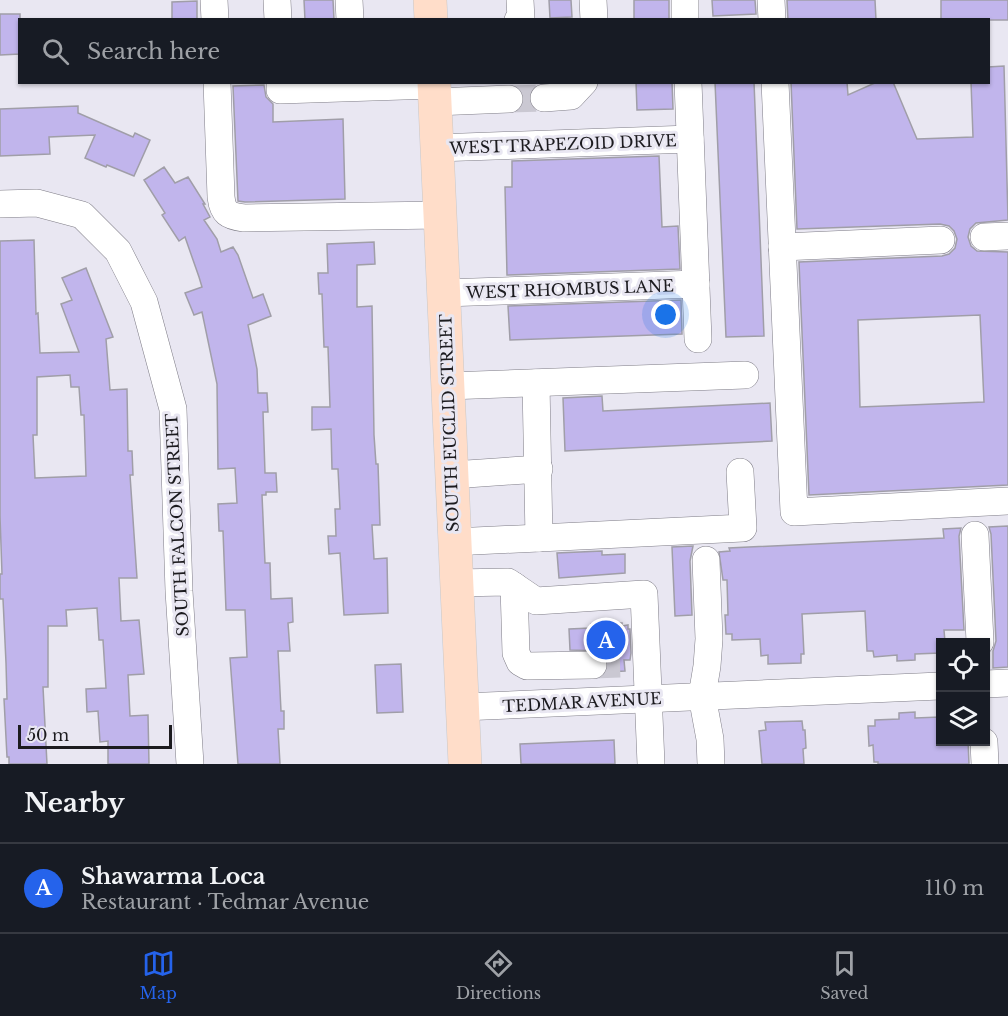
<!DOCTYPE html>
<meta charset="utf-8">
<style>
:root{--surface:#171b24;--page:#242831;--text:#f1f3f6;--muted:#9ea1a6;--line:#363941;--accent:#2563eb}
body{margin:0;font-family:"Libre Baskerville",serif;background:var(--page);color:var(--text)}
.controls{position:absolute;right:18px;bottom:18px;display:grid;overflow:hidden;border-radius:0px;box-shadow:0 2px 4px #0004}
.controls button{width:54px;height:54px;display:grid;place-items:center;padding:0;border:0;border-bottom:2px solid var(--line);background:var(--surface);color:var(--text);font:30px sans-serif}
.scale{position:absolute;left:18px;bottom:15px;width:154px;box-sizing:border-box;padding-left:6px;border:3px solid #1c1b1f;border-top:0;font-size:16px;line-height:21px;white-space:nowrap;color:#1c1b1f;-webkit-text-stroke:4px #e9e7f2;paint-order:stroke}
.you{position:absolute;left:666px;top:315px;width:21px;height:21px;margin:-15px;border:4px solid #fff;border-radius:50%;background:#1a73e8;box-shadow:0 0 0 9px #1a73e833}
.badge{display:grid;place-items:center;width:39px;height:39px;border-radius:50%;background:var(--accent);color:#fff;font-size:20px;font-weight:700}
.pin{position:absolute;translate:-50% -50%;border:3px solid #fff;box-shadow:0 2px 6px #0006}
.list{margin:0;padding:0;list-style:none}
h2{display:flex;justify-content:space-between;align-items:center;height:78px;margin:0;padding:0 24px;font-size:26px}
h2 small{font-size:20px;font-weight:400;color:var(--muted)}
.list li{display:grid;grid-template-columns:39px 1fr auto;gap:18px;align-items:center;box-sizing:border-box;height:90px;padding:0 24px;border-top:2px solid var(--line)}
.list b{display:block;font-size:22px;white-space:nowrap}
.list p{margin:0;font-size:20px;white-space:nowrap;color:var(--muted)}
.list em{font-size:20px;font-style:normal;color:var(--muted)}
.icon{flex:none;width:33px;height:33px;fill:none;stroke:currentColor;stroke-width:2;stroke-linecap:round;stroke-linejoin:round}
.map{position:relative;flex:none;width:1008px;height:764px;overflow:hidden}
.search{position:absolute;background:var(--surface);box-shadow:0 2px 4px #0004;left:18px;right:18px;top:18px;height:66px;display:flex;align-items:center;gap:15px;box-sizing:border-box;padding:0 21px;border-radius:0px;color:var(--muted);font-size:22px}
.sheet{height:168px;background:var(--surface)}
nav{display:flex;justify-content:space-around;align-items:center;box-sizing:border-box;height:84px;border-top:2px solid var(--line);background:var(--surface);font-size:16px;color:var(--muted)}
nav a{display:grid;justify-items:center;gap:3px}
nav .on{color:var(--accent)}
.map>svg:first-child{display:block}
.building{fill:#c1b5ec;stroke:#a09ea8;stroke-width:1.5;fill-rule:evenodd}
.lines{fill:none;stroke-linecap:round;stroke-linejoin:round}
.minor-tunnel{stroke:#cac8d2;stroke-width:27;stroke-dasharray:27 14;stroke-linecap:butt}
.minor-casing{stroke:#7f7d87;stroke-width:28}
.major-casing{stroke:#c9c8c9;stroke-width:34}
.minor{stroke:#fff;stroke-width:27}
.major{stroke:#ffddc9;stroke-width:33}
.labels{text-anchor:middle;stroke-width:6;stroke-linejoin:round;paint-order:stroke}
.street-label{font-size:16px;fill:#1c1b1f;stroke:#e9e7f2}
</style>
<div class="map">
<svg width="1008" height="764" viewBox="0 0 1008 764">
<rect width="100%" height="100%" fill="#e9e7f2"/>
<g class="building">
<path d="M 304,0 L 333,0 L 334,20 L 305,20 Z"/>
<path d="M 549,0 L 571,0 L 572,17 L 550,18 Z"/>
<rect x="634" y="0" width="35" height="20"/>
<path d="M 712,0 L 755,0 L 756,14 L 713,16 Z"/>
<path d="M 787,0 L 875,0 L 876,20 L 788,20 Z"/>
<rect x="941" y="0" width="67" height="20"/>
<path d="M 197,1 L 197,20 L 172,20 L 172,2 Z"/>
<path d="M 0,14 L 20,14 L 20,54 L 0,55 Z"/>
<path d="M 1004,66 L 1008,220 L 976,223 L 970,229 L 968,237 L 971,246 L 977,251 L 1008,252 L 1008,485 L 809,495 L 799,262 L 942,256 L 949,254 L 955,248 L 957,239 L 954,231 L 949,226 L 940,224 L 797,229 L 791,82 L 847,82 L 848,95 L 877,82 L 893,82 L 917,139 L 973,137 L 971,82 L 988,82 L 988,67 ZM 980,315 L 984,402 L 860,407 L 858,320 Z"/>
<path d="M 636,82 L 672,82 L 673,109 L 637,110 Z"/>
<path d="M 715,82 L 754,82 L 764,336 L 726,337 Z"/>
<path d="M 264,85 L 266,97 L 273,104 L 273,122 L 343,119 L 345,199 L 245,202 L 238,201 L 233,86 Z"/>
<path d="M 78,106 L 78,113 L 133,137 L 135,133 L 150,140 L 134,176 L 107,165 L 106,167 L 85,158 L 95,135 L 49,137 L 50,154 L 0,156 L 0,109 Z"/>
<path d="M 659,156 L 662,227 L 678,226 L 680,269 L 507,275 L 505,187 L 512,187 L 512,161 Z"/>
<path d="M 164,167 L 175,183 L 188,177 L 205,204 L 203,204 L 210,217 L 204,220 L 217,239 L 221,252 L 233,247 L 238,255 L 253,298 L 263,294 L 271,316 L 248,325 L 257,369 L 258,393 L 267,393 L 268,412 L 263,412 L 265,473 L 276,473 L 277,492 L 266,492 L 266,495 L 262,495 L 265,563 L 270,563 L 271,599 L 292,598 L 293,622 L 288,623 L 290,651 L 278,651 L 281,711 L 284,711 L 284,729 L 278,729 L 280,764 L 238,764 L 230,658 L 247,657 L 245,610 L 226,610 L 223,531 L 219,531 L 218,504 L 237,503 L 235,468 L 218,469 L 217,384 L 202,312 L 194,315 L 185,293 L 202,287 L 199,277 L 185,237 L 179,241 L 162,215 L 165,213 L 144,180 Z"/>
<path d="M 34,240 L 36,314 L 38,313 L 40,353 L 79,352 L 61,304 L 72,300 L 62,278 L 86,268 L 113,337 L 106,339 L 110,390 L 127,389 L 128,451 L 132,451 L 133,475 L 130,475 L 137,578 L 119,578 L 121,621 L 139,620 L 144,674 L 128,675 L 130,716 L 148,715 L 149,764 L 108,764 L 108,741 L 100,742 L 98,711 L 87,712 L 86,689 L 106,688 L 103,640 L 99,640 L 97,608 L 66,610 L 67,626 L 48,626 L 48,687 L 43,687 L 47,764 L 9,764 L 9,757 L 7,757 L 4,699 L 7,699 L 6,663 L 3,599 L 0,599 L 0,574 L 2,574 L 0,516 L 0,241 ZM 70,375 L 71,387 L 79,387 L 81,415 L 84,415 L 86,476 L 35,478 L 33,435 L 37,435 L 37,377 Z"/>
<path d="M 374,242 L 375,264 L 357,265 L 357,307 L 372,306 L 374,435 L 376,464 L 378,464 L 380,525 L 372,525 L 374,559 L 387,558 L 388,613 L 344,615 L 340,553 L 329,554 L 328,536 L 336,536 L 335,509 L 340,509 L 338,469 L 332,469 L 331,429 L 312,430 L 312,407 L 330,407 L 328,347 L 324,347 L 322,294 L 319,294 L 318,273 L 328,273 L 327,244 Z"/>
<path d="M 681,300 L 682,334 L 510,340 L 508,306 Z"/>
<path d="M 602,396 L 603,411 L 770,403 L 772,441 L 565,451 L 563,398 Z"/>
<path d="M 1008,526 L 1008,667 L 993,668 L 993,651 L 996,641 L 991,534 L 989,527 Z"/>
<path d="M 961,528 L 959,536 L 964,630 L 944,630 L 945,642 L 940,642 L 940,653 L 915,654 L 915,660 L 897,661 L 897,655 L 874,657 L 873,651 L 867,651 L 865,611 L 802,614 L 804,654 L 801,654 L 801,663 L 768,664 L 768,655 L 761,656 L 760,639 L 732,640 L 732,634 L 726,634 L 725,615 L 728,615 L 727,580 L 723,580 L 719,552 L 730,551 L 729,548 L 944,538 L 943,529 Z"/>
<path d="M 693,546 L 690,561 L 692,615 L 675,616 L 672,547 Z"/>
<path d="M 602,551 L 602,555 L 625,554 L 625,573 L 559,578 L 557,553 Z"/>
<path d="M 622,623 L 622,626 L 628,625 L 628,629 L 630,629 L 631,653 L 630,660 L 624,660 L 625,671 L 607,672 L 609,664 L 607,657 L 600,651 L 570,650 L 569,629 L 591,628 L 591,624 Z"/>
<path d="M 401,664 L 403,712 L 377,713 L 375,665 Z"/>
<path d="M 915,712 L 915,718 L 940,717 L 940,741 L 968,741 L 969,764 L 878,764 L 878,762 L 874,762 L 873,745 L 869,746 L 868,726 L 875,726 L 875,720 L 899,719 L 899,713 Z"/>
<path d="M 802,721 L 803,730 L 805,730 L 806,748 L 803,749 L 804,764 L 762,764 L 759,731 L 766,730 L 765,722 Z"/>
<path d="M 614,740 L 615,764 L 521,764 L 520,744 Z"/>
</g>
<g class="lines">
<g class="minor-tunnel">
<path d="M 509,99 L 544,98"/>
<path d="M 593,665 L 624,664"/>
</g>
<g class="minor-casing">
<g id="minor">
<path d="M 214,0 L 215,20"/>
<path d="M 277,0 L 278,20"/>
<path d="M 349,0 L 350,20"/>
<path d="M 593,0 L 594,20"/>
<path d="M 685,0 L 685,20"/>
<path d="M 771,0 L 772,20"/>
<path d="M 518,20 L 521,19 L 520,0"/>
<path d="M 217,82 L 221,197 C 223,213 228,216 244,218 L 440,215"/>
<path d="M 280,82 L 280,90 L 434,85"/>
<path d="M 688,82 L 698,339"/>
<path d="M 775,82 L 794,512 L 1008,501"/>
<path d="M 544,98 L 571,96 L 584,82"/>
<path d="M 435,102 L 509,99"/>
<path d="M 436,148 L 690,139"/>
<path d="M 0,204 L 37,203 L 82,215 L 118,251 L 144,302 L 173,409 L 179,591 L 190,764"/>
<path d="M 984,237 L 1008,236"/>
<path d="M 782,247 L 941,240"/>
<path d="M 444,293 L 696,284"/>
<path d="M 536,383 L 539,538 L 743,528 L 740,472"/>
<path d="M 448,386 L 745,375"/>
<path d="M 452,475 L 539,469"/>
<path d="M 975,535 L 980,642"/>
<path d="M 453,542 L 539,538"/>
<path d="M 706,560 L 709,639 L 707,666 L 702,696 L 710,739 L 711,764"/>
<path d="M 455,583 L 508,582 L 536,601 L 644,594 L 651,764"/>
<path d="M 514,586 L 516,653 L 520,662 L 527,666 L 593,665"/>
<path d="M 986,684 L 1008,683"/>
<path d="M 462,707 L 940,686"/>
<path d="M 984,742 L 985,764"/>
</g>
</g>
<g class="major-casing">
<g id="major">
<path d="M 430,0 L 431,20"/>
<path d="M 434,82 L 465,764"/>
</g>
</g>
<use href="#minor" class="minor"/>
<use href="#major" class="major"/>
</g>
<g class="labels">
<g class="street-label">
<text transform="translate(563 144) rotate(-2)" y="6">WEST TRAPEZOID DRIVE</text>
<text transform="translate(570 289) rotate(-2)" y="6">WEST RHOMBUS LANE</text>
<text transform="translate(449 423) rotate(-92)" y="6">SOUTH EUCLID STREET</text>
<text transform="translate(177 525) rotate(-93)" y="6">SOUTH FALCON STREET</text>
<text transform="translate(582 702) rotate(-3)" y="6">TEDMAR AVENUE</text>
</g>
</g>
</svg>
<div class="controls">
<button><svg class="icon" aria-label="locate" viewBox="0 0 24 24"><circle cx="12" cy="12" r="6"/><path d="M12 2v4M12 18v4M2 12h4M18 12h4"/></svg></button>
<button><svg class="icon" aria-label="layers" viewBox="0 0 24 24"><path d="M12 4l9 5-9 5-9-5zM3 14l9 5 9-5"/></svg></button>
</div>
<div class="scale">50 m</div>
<div class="you"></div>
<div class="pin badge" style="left:606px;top:640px">A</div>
<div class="search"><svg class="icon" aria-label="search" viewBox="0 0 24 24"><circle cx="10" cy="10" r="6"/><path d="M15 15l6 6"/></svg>Search here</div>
</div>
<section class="sheet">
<h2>Nearby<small></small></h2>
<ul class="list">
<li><span class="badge">A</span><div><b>Shawarma Loca</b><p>Restaurant · Tedmar Avenue</p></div><em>110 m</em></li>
</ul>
</section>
<nav>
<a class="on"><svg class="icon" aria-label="map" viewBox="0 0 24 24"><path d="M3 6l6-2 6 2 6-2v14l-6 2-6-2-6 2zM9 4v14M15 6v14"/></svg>Map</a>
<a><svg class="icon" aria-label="directions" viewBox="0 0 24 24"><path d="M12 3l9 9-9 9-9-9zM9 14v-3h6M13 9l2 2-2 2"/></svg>Directions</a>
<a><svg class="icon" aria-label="saved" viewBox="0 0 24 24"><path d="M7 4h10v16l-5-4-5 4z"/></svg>Saved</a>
</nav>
